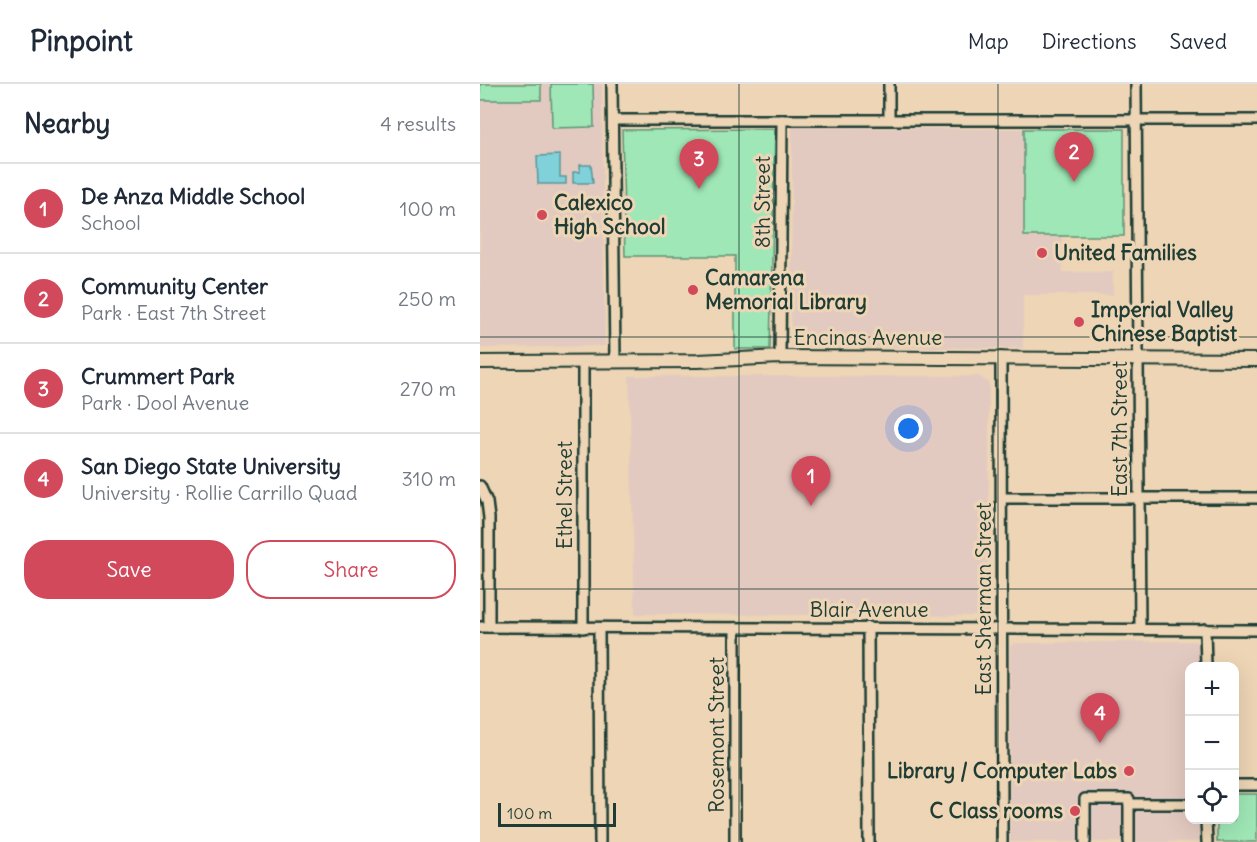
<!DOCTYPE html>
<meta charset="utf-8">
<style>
:root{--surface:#fff;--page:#f2f2f3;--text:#1f2937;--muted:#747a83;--line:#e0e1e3;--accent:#d1495b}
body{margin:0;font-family:Delius,sans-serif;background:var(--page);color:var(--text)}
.controls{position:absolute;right:18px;bottom:18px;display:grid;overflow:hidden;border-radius:12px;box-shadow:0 6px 24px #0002}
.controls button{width:54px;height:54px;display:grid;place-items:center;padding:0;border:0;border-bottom:2px solid var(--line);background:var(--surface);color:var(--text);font:30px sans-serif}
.scale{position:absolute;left:18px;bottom:15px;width:118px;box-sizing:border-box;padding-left:6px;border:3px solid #1f3d34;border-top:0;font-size:16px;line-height:21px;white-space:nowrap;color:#1f3d34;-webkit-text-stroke:4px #edd5b5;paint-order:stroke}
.you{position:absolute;left:429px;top:345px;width:21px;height:21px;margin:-15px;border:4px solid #fff;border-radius:50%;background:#1a73e8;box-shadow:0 0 0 9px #1a73e833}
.badge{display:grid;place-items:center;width:39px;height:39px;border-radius:50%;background:var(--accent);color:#fff;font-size:20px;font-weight:700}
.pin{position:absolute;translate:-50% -50px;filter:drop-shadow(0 2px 3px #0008)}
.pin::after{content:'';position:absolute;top:32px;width:21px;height:18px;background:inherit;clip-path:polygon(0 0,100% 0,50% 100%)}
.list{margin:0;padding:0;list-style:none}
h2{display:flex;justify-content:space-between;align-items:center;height:78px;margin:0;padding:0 24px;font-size:26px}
h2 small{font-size:20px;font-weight:400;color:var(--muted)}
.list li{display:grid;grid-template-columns:39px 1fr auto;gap:18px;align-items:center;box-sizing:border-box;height:90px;padding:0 24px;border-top:2px solid var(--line)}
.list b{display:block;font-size:22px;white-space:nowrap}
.list p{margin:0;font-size:20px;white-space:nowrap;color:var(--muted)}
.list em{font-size:20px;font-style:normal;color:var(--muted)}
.actions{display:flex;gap:12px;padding:18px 24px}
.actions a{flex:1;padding:14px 0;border:2px solid var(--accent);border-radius:24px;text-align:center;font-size:21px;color:var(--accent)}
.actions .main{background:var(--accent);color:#fff}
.icon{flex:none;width:33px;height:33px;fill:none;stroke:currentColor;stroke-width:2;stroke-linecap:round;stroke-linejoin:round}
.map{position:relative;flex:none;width:777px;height:758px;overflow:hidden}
header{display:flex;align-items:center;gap:36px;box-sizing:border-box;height:84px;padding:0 30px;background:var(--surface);border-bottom:2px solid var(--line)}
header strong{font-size:28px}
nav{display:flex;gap:33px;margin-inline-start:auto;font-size:21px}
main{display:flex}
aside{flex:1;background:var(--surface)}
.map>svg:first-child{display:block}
.built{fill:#e3cac1}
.park{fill:#9fe7b6;stroke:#5f9275;stroke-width:1.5}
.water{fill:#80d1da;stroke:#599698;stroke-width:1.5}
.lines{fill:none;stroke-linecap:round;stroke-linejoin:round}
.street-casing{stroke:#1f3d34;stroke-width:14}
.secondary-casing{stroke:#1f3d34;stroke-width:16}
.street{stroke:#edd5b5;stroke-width:9}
.secondary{stroke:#edd5b5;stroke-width:12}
.grid{fill:none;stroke:#1f3d34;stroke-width:1.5;stroke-opacity:0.55}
.poi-dot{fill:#d1495b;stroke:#edd5b5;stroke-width:2}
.labels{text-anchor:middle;stroke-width:6;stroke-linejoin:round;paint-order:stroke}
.street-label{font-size:21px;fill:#1f3d34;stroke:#edd5b5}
.poi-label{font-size:21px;font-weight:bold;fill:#1f3d34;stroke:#edd5b5;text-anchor:start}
</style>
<header>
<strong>Pinpoint</strong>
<nav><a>Map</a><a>Directions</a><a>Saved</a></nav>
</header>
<main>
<aside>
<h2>Nearby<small>4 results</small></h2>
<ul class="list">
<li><span class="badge">1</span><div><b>De Anza Middle School</b><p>School</p></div><em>100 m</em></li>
<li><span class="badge">2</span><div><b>Community Center</b><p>Park · East 7th Street</p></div><em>250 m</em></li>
<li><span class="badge">3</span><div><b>Crummert Park</b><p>Park · Dool Avenue</p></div><em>270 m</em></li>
<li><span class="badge">4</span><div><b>San Diego State University</b><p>University · Rollie Carrillo Quad</p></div><em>310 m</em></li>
</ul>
<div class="actions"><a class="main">Save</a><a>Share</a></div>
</aside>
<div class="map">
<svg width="777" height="758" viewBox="0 0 777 758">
<rect width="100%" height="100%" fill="#edd5b5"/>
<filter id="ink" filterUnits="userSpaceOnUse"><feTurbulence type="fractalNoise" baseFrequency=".0167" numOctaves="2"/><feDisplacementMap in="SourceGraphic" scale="12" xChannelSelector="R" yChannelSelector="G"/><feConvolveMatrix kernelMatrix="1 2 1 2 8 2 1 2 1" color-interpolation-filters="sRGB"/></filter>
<g filter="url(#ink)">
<g class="built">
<path d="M 0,0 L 122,0 L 125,262 L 0,264 Z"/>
<path d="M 312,43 L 544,45 L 544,150 L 582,150 L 583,188 L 633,188 L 633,211 L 543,211 L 543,264 L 311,263 Z"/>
<path d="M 149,292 L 499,292 L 509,299 L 509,532 L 155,530 Z"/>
<path d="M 715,557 L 720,563 L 720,582 L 710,582 L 710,736 L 719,736 L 719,758 L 530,758 L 530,564 L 532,560 L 536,559 Z"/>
</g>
<g class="park">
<rect x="0" y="0" width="61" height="16"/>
<path d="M 71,0 L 113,0 L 114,43 L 72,44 Z"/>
<path d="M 295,45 L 290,265 L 255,265 L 255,172 L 145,172 L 142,46 Z"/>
<rect x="544" y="45" width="100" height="107"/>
<path d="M 755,710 L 777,710 L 777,758 L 737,758 L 737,736 L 754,736 Z"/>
</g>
<g class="water">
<path d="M 80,71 L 80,93 L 86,93 L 86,100 L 58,100 L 57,72 Z"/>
<path d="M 100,81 L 111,81 L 113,99 L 93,99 L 93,88 L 100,88 Z"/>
</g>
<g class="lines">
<g class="street-casing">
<g id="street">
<path d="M 132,0 L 135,277"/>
<path d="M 656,0 L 660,545"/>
<path d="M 409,35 L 409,0"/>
<path d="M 134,36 L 777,36"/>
<path d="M 300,273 L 302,36"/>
<path d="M 521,273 L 522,758"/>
<path d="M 0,402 L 7,418 L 9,434 L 9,543"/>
<path d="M 522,414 L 777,414"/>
<path d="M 0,543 L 777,546"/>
<path d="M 388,543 L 389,758"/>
<path d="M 103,544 L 103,277"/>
<path d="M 119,544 L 120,758"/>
<path d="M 725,545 L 726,582"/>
<path d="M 754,701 L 777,701"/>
<path d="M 649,720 L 710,720"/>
<path d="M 726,736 L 727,758"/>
<path d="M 255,758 L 255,544"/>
<path d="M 605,758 L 605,715 L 649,715 L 649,758"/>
</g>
</g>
<g class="secondary-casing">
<path id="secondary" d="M 0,278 L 218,277 L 300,273 L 777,276"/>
</g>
<use href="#street" class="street"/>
<use href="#secondary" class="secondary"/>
</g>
</g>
<path class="grid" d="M 259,0 L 259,758M 518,0 L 518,758M 0,253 L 777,253M 0,505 L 777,505"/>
<g class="poi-dot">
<circle cx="62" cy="131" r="6"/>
<circle cx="562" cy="169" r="6"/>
<circle cx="213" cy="206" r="6"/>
<circle cx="599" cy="238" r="6"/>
<circle cx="649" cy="687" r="6"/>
<circle cx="595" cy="727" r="6"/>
</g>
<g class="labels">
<g class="street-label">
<text transform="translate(283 118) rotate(-90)" y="7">8th Street</text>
<text x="388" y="261">Encinas Avenue</text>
<text transform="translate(640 345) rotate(-90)" y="7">East 7th Street</text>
<text transform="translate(85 411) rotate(-90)" y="7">Ethel Street</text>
<text transform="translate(504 515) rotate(-90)" y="7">East Sherman Street</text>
<text x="389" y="533">Blair Avenue</text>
<text transform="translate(237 651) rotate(-90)" y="7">Rosemont Street</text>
</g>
<g class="poi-label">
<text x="74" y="126">Calexico<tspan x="74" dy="24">High School</tspan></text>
<text x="574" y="176">United Families</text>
<text x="225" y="201">Camarena<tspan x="225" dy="24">Memorial Library</tspan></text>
<text x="611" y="233">Imperial Valley<tspan x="611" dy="24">Chinese Baptist</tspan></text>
<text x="637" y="694" text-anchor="end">Library / Computer Labs</text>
<text x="583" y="734" text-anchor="end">C Class rooms</text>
</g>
</g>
</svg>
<div class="controls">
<button>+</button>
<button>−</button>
<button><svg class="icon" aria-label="locate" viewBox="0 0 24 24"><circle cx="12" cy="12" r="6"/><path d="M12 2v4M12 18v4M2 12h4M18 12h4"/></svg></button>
</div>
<div class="scale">100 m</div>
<div class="you"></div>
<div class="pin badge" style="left:331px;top:422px">1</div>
<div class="pin badge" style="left:594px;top:98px">2</div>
<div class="pin badge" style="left:219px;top:105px">3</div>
<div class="pin badge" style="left:620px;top:659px">4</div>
</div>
</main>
